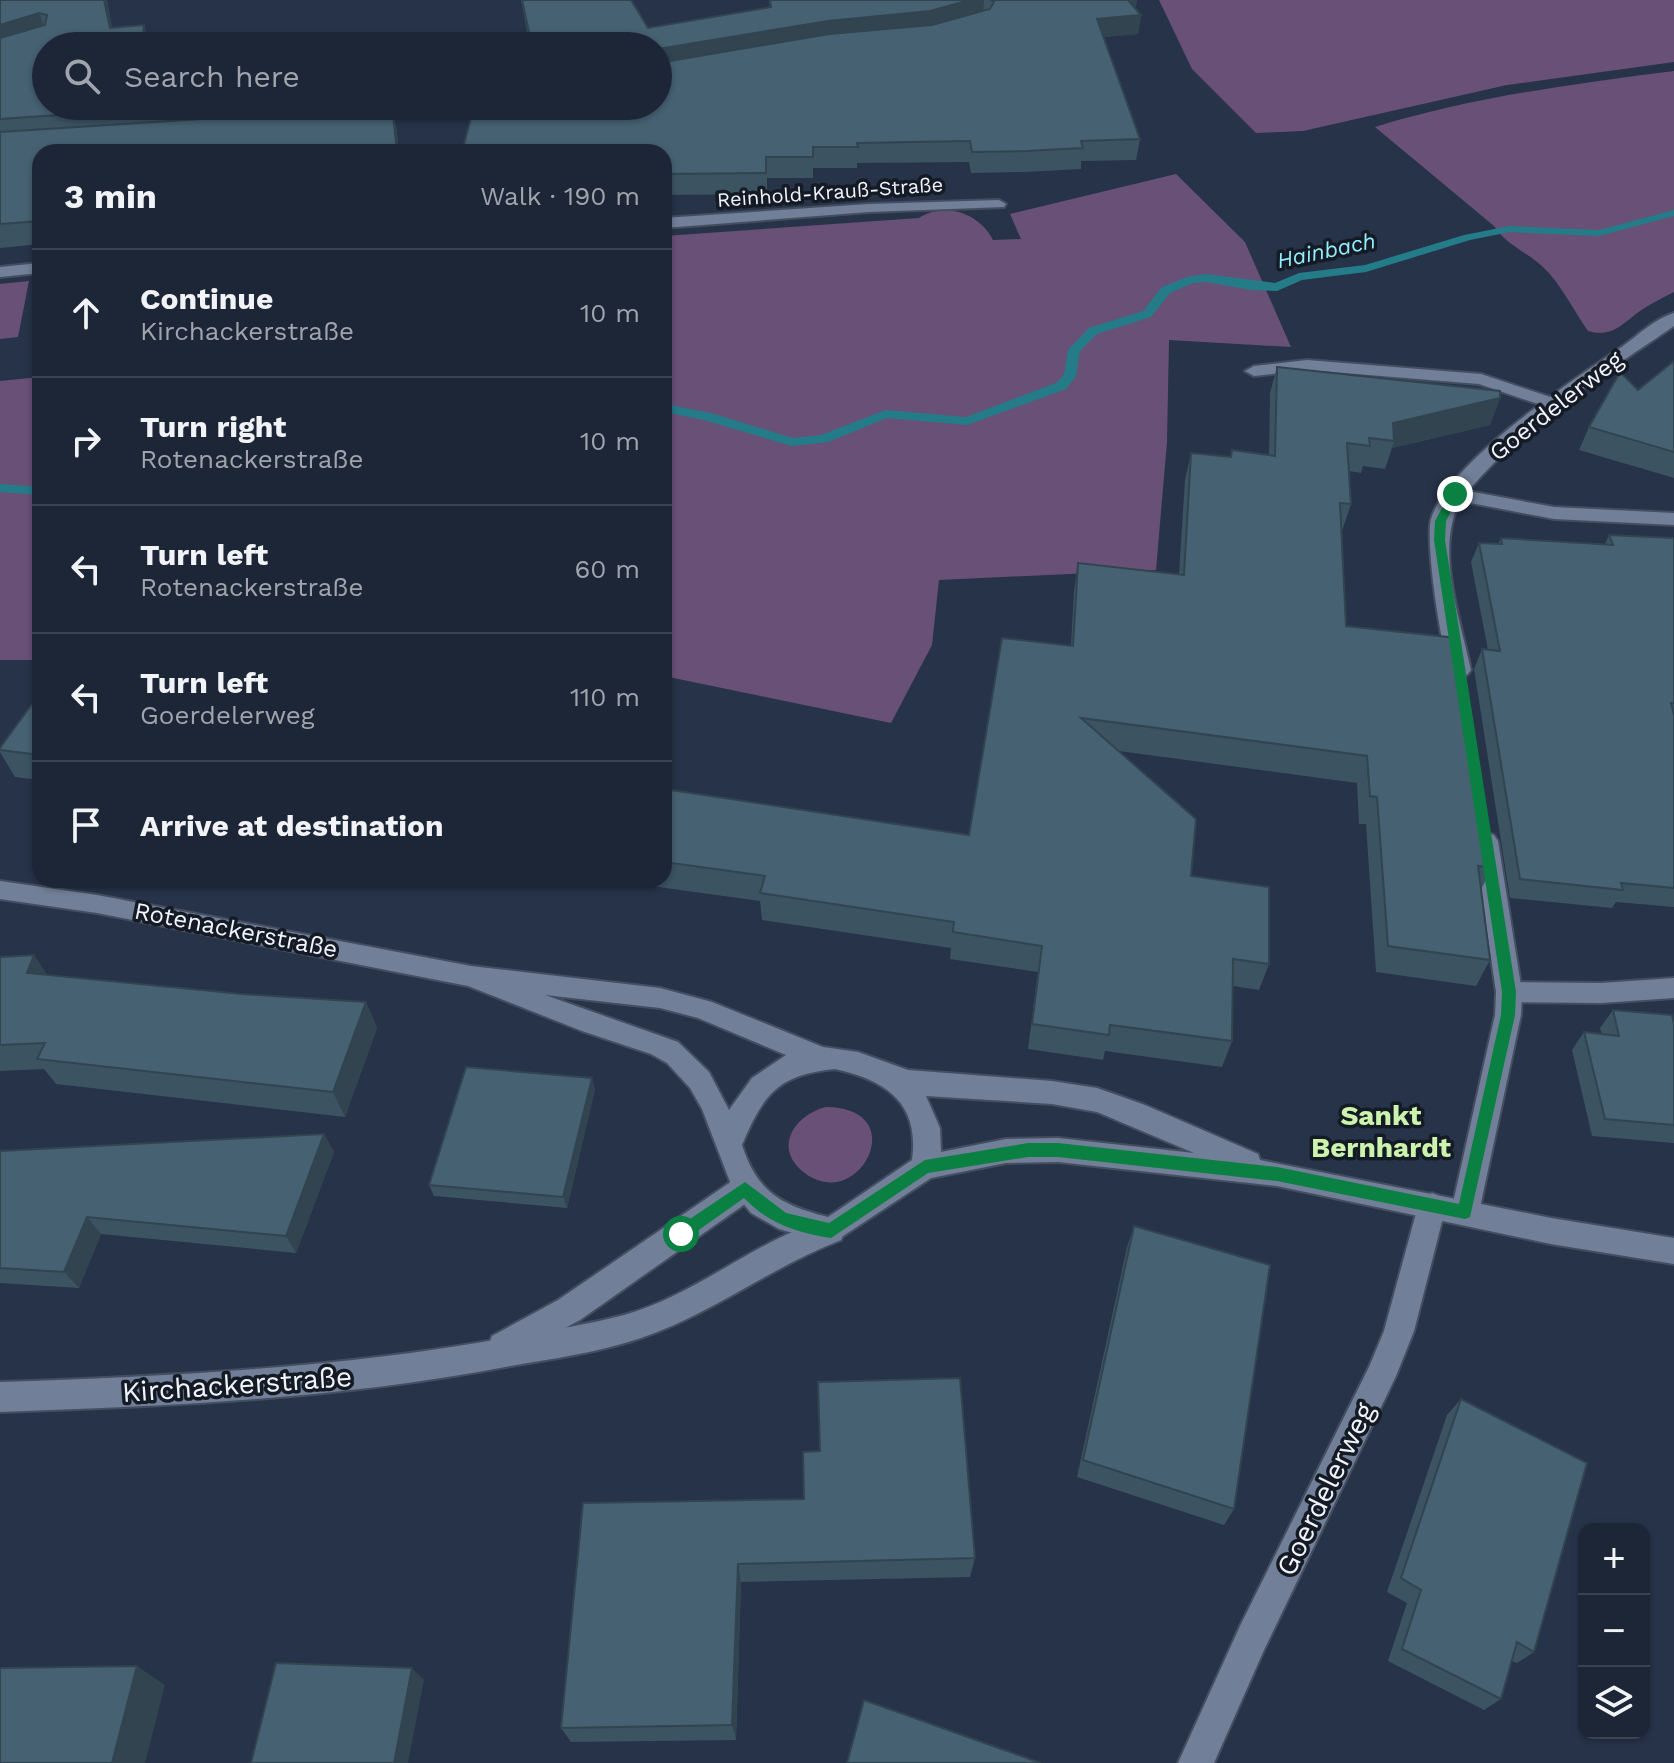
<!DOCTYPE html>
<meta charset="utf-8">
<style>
:root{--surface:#1d2637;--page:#2a3242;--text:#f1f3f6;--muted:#a0a5ad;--line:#3b4352}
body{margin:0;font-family:"Work Sans",sans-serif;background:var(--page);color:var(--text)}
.controls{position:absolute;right:24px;bottom:24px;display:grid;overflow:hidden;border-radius:16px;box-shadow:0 2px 6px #0004}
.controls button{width:72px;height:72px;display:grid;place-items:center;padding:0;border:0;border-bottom:2px solid var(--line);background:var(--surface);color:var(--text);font:40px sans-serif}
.stop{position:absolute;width:24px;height:24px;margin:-18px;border:6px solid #0b8043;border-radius:50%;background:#fff}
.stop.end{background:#0b8043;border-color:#fff;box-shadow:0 2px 8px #0008}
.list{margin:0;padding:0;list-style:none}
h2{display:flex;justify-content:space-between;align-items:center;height:104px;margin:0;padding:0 32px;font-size:34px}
h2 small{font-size:26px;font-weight:400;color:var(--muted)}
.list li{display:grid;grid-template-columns:52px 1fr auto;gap:24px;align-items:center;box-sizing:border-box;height:128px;padding:0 32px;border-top:2px solid var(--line)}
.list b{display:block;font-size:30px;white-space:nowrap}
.list p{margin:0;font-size:26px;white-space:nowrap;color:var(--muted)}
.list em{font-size:26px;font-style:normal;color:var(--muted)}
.icon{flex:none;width:44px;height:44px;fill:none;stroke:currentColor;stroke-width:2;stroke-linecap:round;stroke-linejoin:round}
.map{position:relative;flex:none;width:1674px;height:1763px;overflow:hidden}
.search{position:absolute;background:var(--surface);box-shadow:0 2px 6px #0004;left:32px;top:32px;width:640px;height:88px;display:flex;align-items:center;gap:20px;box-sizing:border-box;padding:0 28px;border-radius:44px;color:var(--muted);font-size:30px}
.panel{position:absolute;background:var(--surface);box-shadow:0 2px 6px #0004;left:32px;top:144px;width:640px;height:744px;border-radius:24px}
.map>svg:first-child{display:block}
.green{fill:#695077}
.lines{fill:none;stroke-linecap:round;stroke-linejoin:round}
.stream{fill:#247c89;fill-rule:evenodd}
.service-casing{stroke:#454e60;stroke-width:4}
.minor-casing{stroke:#454e60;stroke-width:4}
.tertiary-casing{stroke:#454e60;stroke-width:4}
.secondary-casing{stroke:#454e60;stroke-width:4}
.service{fill:#717f98;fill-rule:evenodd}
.minor{fill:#717f98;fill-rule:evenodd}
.tertiary{fill:#717f98;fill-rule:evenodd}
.secondary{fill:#717f98;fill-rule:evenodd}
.wall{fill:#3c5362}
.shaded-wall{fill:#314450}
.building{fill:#466172;stroke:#314450;stroke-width:2}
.route{fill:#0b8043}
.labels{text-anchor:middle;stroke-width:7;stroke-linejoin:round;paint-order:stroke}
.far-street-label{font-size:20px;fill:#eff4fd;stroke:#151b25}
.far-water-label{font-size:22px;font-style:italic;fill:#93efff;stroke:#151b25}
.street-label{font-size:24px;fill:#eff4fd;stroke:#151b25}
.quarter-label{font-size:28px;font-weight:bold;fill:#ccf3ae;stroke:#151b25}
.near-street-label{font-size:28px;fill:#eff4fd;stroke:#151b25}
</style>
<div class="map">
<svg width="1674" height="1763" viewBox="0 0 1674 1763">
<rect width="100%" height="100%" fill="#273349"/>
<g class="green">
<path d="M 1159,0 L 1674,0 L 1674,62 L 1507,85 L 1303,131 L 1256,133 L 1192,69 Z"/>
<path d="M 1674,71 L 1674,292 C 1662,298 1650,304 1640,311 C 1622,324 1612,338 1588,331 C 1574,311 1561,284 1543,267 C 1527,252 1505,244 1494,226 L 1375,127 C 1473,97 1572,84 1674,71 Z"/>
<path d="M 1176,174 L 1245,242 L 1291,347 L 1169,340 L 1167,442 L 1156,570 L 939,580 L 932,645 L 891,723 L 664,676 L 664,236 L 919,218 C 946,201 980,214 993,240 L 1021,239 L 1010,214 Z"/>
<path d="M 29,281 L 18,337 L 0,339 L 0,284 Z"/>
<path d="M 40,377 L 40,660 L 0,660 L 0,381 Z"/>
<path d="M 826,1107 C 916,1108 856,1219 801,1170 C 773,1145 797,1114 826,1107 Z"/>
</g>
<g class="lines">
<g class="stream">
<path d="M 1674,210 L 1674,216 L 1599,236 L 1510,232 L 1470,240 L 1366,272 L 1302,280 L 1277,291 L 1251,290 L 1206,282 L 1193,283 L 1170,293 L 1151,317 L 1097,334 L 1080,351 L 1076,376 L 1066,389 L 967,425 L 887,418 L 828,442 L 792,446 L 704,420 L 664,412 L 664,404 L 711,413 L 793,438 L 821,435 L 886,410 L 966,417 L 1056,383 L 1064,375 L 1068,350 L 1089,328 L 1143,311 L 1162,287 L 1187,277 L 1206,274 L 1275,283 L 1299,273 L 1365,265 L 1464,235 L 1510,226 L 1599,230 Z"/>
<path d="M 0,484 L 40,487 L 40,495 L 0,492 Z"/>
</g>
<g class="service-casing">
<g id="service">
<path d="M 1307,360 L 1481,374 L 1559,400 L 1562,404 L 1553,409 L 1479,384 L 1307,370 L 1254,376 L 1245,371 L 1254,366 Z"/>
<path d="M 1674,978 L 1674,998 L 1601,1003 L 1509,1002 L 1500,999 L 1496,992 L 1500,985 L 1509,982 L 1601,983 Z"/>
</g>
</g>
<g class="minor-casing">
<g id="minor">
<path d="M 417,106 L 453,106 L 446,110 L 361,122 L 354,118 L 361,114 Z"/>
<path d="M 999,200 L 1006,204 L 1004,207 L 869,212 L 664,228 L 664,218 L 869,204 Z"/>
<path d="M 40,263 L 40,273 L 0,277 L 0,267 Z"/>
<path d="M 1674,313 L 1674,326 C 1602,375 1525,424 1468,491 L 1554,507 L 1674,513 L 1674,525 L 1554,519 L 1460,501 C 1435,550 1460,618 1471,670 L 1467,675 L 1453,675 C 1441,656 1425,541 1431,519 C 1448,462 1573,380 1623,346 C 1638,335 1656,318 1674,313 Z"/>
<path d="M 1486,832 L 1494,835 L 1498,841 L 1522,992 L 1521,1015 L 1479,1212 L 1475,1221 L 1465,1225 L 1455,1221 L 1451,1212 L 1495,1015 L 1496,992 L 1474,841 L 1478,835 Z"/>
<path d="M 745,1175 L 755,1179 L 759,1188 L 755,1197 L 580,1320 L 514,1356 L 503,1361 L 492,1356 L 488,1346 L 492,1336 L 558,1300 L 735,1179 Z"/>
<path d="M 1432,1193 L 1442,1197 L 1446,1206 L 1414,1331 L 1396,1376 L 1264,1650 L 1214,1763 L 1178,1763 L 1240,1626 L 1369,1367 L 1384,1331 L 1418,1206 L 1422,1197 Z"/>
</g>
</g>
<g class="tertiary-casing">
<path id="tertiary" d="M 831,1218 L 841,1222 L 845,1231 L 841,1240 C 771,1267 712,1314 641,1338 C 597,1353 550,1359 505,1367 C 338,1399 169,1406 0,1412 L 0,1382 C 171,1376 342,1368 511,1337 C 549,1330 587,1325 624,1315 C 699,1294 757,1238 831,1218 Z"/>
</g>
<g class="secondary-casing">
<path id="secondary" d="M 0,881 L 97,895 L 471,966 L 660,988 L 712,1002 L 823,1047 L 858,1052 L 908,1070 L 1052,1081 L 1097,1088 L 1145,1105 L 1258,1154 L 1260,1160 L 1551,1218 L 1674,1238 L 1674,1264 L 1551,1244 L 1277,1186 L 1058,1162 L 1006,1163 L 931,1178 L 831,1244 L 779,1229 L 751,1213 L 734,1192 L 702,1109 L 690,1088 L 667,1063 L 651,1054 L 582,1031 L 468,986 L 97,913 L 0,899 ZM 545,995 L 660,1008 L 698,1018 L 786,1055 L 752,1078 L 729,1110 L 709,1072 L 678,1042 ZM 835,1069 C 886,1080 920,1103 912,1160 L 828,1217 C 781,1205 757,1192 742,1145 C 764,1093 778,1075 835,1069 ZM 926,1096 L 1052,1104 L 1097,1112 L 1194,1153 L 1058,1138 L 1006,1139 L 941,1152 L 940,1128 Z"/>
</g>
<use href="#service" class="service"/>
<use href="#minor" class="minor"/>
<use href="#tertiary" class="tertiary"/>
<use href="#secondary" class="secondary"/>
</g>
<g class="wall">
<path d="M 0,0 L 107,0 L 112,28 L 144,25 L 151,45 L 46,106 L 366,106 L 365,108 L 396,126 L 399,152 L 40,152 L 40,244 L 0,248 Z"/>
<path d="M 521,0 L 631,0 L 648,28 L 770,8 L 769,0 L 1137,0 L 1135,8 L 1141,15 L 1138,34 L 1104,37 L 1140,139 L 1136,160 L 1081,161 L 1081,169 L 1024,172 L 971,173 L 969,162 L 857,163 L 857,168 L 813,168 L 813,178 L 767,178 L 767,194 L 664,195 L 664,199 L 664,152 L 658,106 L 658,46 L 530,46 Z"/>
<path d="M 1674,361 L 1674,478 L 1579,450 L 1589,427 Z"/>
<path d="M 1277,367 L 1500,398 L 1490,425 L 1392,448 L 1385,469 L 1363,466 L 1361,473 L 1349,471 L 1351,504 L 1342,531 L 1346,626 L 1493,868 L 1481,889 L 1490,960 L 1476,986 L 1376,972 L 1366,824 L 1359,824 L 1357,783 L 1119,751 L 1191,876 L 1269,964 L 1259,990 L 1233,986 L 1232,1041 L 1222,1067 L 1105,1051 L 1103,1060 L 1028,1049 L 1038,972 L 950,959 L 951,948 L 762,920 L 760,901 L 608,880 L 664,880 L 664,789 L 969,835 L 1071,645 L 1074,591 L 1078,563 L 1179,574 L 1185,480 L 1191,453 L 1230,457 L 1232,450 L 1269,455 L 1270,393 Z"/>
<path d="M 1609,535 L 1674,538 L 1674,907 L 1616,902 L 1612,908 L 1510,898 L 1474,669 L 1482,649 L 1488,650 L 1471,562 L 1479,543 L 1498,544 L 1501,538 L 1605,544 Z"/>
<path d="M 40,693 L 40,780 L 15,777 L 0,752 L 0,748 Z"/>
<path d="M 34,955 L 47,975 L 242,994 L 366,1002 L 377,1028 L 345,1117 L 56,1084 L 44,1069 L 0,1071 L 0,957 Z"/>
<path d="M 1613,1010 L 1674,1024 L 1674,1143 L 1592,1136 L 1572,1050 L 1584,1032 L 1602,1034 L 1600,1028 Z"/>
<path d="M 595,1089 L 567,1208 L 434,1196 L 429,1185 Z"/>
<path d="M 324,1134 L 334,1152 L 296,1253 L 101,1234 L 79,1288 L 0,1283 L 0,1151 Z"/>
<path d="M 1134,1226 L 1234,1509 L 1224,1525 L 1077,1477 L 1127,1247 Z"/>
<path d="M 1461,1399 L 1534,1652 L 1517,1663 L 1512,1661 L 1501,1699 L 1484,1710 L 1388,1661 L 1407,1603 L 1387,1592 L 1447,1415 Z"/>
<path d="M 583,1503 L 975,1558 L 970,1577 L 741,1582 L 736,1740 L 571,1742 L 561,1728 Z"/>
</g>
<g class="shaded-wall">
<path d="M 104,0 L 107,0 L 116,46 L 110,28 Z"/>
<path d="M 970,0 L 984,0 L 983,15 L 929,30 L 658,69 L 658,49 L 828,21 Z"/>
<path d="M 1125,0 L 1137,0 L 1134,15 L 1141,15 L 1138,34 L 1095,38 L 1097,19 Z"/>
<path d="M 39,13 L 47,33 L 0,48 L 0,25 Z"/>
<path d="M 144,25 L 151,45 L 151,46 L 142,46 Z"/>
<path d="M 282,106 L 366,106 L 365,110 L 286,121 Z"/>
<path d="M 392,106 L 396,126 L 399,152 L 397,152 Z"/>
<path d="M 1500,398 L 1490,425 L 1392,448 L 1394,441 L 1393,423 Z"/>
<path d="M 34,955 L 52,982 L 27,973 Z"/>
<path d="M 366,1002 L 377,1028 L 345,1117 L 333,1092 Z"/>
<path d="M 592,1078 L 595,1089 L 567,1208 L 563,1197 Z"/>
<path d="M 324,1134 L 334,1152 L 296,1253 L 286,1236 Z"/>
<path d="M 87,1217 L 101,1234 L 79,1288 L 64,1272 Z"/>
<path d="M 738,1564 L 741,1582 L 736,1740 L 732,1725 Z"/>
<path d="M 137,1666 L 165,1685 L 145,1763 L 112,1763 Z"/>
<path d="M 412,1668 L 424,1680 L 408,1763 L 394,1763 Z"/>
</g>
<g class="building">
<path d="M 0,0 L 104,0 L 110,28 L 144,25 L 142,46 L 46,46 L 46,106 L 189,106 L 0,119 L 0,38 L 45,25 L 47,15 L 39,13 L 0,25 Z"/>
<path d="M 522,0 L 631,0 L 648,28 L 771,7 L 770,0 L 970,0 L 930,11 L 828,21 L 658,49 L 658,46 L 532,46 Z"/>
<path d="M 991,0 L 1128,0 L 1141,15 L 1097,19 L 1140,139 L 1081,141 L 1083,148 L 1026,151 L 972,152 L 970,141 L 857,143 L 858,147 L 813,147 L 813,157 L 766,157 L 766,173 L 664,174 L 664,152 L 462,152 L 474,106 L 658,106 L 658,63 L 829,34 L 932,25 L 990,9 L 994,2 Z"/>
<path d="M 337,106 L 356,106 L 355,108 L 392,106 L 397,152 L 40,152 L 40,221 L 0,224 L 0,132 L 280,114 Z"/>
<path d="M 1674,361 L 1674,452 L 1589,427 L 1620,372 L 1638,390 Z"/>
<path d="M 1277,367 L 1500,391 L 1500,398 L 1393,423 L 1394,441 L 1369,438 L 1370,446 L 1347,443 L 1351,504 L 1340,503 L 1346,626 L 1457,638 L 1493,868 L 1478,866 L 1490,960 L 1388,946 L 1377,797 L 1370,796 L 1367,756 L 1081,718 L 1196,819 L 1191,876 L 1269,887 L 1269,964 L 1233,959 L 1232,1041 L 1110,1025 L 1109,1035 L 1032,1024 L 1042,946 L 953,932 L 954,922 L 760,893 L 765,876 L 664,862 L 664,789 L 969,835 L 1002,638 L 1073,646 L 1078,563 L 1184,575 L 1191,453 L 1231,457 L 1232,450 L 1275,456 Z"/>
<path d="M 1609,535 L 1674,538 L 1674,703 L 1671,703 L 1674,715 L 1674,888 L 1621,883 L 1623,890 L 1520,879 L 1482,649 L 1500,651 L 1479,543 L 1502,544 L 1501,538 L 1613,545 Z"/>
<path d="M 40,693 L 40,755 L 0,750 L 0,748 Z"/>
<path d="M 34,955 L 27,973 L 242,994 L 366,1002 L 333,1092 L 37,1059 L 45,1043 L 0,1045 L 0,957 Z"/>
<path d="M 1613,1010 L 1672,1015 L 1674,1024 L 1674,1125 L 1605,1119 L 1584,1032 L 1619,1036 Z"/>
<path d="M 466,1067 L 592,1078 L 563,1197 L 429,1185 Z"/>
<path d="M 324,1134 L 286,1236 L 87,1217 L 64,1272 L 0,1268 L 0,1151 Z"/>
<path d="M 1134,1226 L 1270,1265 L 1234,1509 L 1083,1460 Z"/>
<path d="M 960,1378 L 975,1558 L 738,1564 L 732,1725 L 561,1728 L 583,1503 L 804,1499 L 803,1452 L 820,1451 L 818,1382 Z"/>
<path d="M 1461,1399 L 1587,1463 L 1534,1652 L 1517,1642 L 1501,1699 L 1402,1649 L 1421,1590 L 1401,1578 Z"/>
<path d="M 276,1663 L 412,1668 L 394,1763 L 251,1763 Z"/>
<path d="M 137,1666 L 112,1763 L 0,1763 L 0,1668 Z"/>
<path d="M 864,1700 L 1041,1763 L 847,1763 Z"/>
</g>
<path class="route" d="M 1451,492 L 1460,494 L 1446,521 L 1445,540 L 1516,992 L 1515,1015 L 1470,1217 L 1465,1219 L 1277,1181 L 1058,1157 L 1028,1157 L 928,1173 L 831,1238 C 797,1233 768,1223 744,1198 L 686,1239 L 675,1239 L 675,1229 L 745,1182 L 786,1213 L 829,1223 L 925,1160 L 1028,1143 L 1058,1143 L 1277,1167 L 1459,1204 L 1501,1015 L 1502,992 L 1434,540 L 1435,521 Z"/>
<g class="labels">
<g class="far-street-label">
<text transform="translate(830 192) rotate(-4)" y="7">Reinhold-Krauß-Straße</text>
</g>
<g class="far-water-label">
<text transform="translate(1326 250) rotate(-12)" y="8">Hainbach</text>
</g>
<g class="street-label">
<text transform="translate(1556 406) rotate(-38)" y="8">Goerdelerweg</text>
<text transform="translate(236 930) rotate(11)" y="8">Rotenackerstraße</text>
</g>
<g class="quarter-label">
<text x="1381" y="1125">Sankt<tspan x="1381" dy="32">Bernhardt</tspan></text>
</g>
<g class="near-street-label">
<text transform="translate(237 1384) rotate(-4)" y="10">Kirchackerstraße</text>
<text transform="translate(1325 1489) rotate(-64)" y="10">Goerdelerweg</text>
</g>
</g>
</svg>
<div class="controls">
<button>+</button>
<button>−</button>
<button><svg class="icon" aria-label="layers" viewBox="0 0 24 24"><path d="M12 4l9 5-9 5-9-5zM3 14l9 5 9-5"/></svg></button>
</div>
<div class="stop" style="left:681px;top:1234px"></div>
<div class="stop end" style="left:1455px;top:494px"></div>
<div class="search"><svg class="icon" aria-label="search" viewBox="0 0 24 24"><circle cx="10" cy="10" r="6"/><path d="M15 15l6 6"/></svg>Search here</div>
<section class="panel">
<h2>3 min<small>Walk · 190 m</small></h2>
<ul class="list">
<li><svg class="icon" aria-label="ahead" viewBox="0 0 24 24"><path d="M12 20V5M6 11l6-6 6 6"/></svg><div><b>Continue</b><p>Kirchackerstraße</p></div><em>10 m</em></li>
<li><svg class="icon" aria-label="right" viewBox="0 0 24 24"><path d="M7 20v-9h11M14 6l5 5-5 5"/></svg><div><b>Turn right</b><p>Rotenackerstraße</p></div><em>10 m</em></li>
<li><svg class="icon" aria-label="left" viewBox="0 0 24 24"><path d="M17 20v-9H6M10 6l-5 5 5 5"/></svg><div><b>Turn left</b><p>Rotenackerstraße</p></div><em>60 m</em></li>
<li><svg class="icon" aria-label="left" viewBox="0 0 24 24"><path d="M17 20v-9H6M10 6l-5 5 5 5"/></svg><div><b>Turn left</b><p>Goerdelerweg</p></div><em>110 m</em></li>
<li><svg class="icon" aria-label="arrive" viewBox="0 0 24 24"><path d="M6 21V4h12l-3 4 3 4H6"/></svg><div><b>Arrive at destination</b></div></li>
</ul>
</section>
</div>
